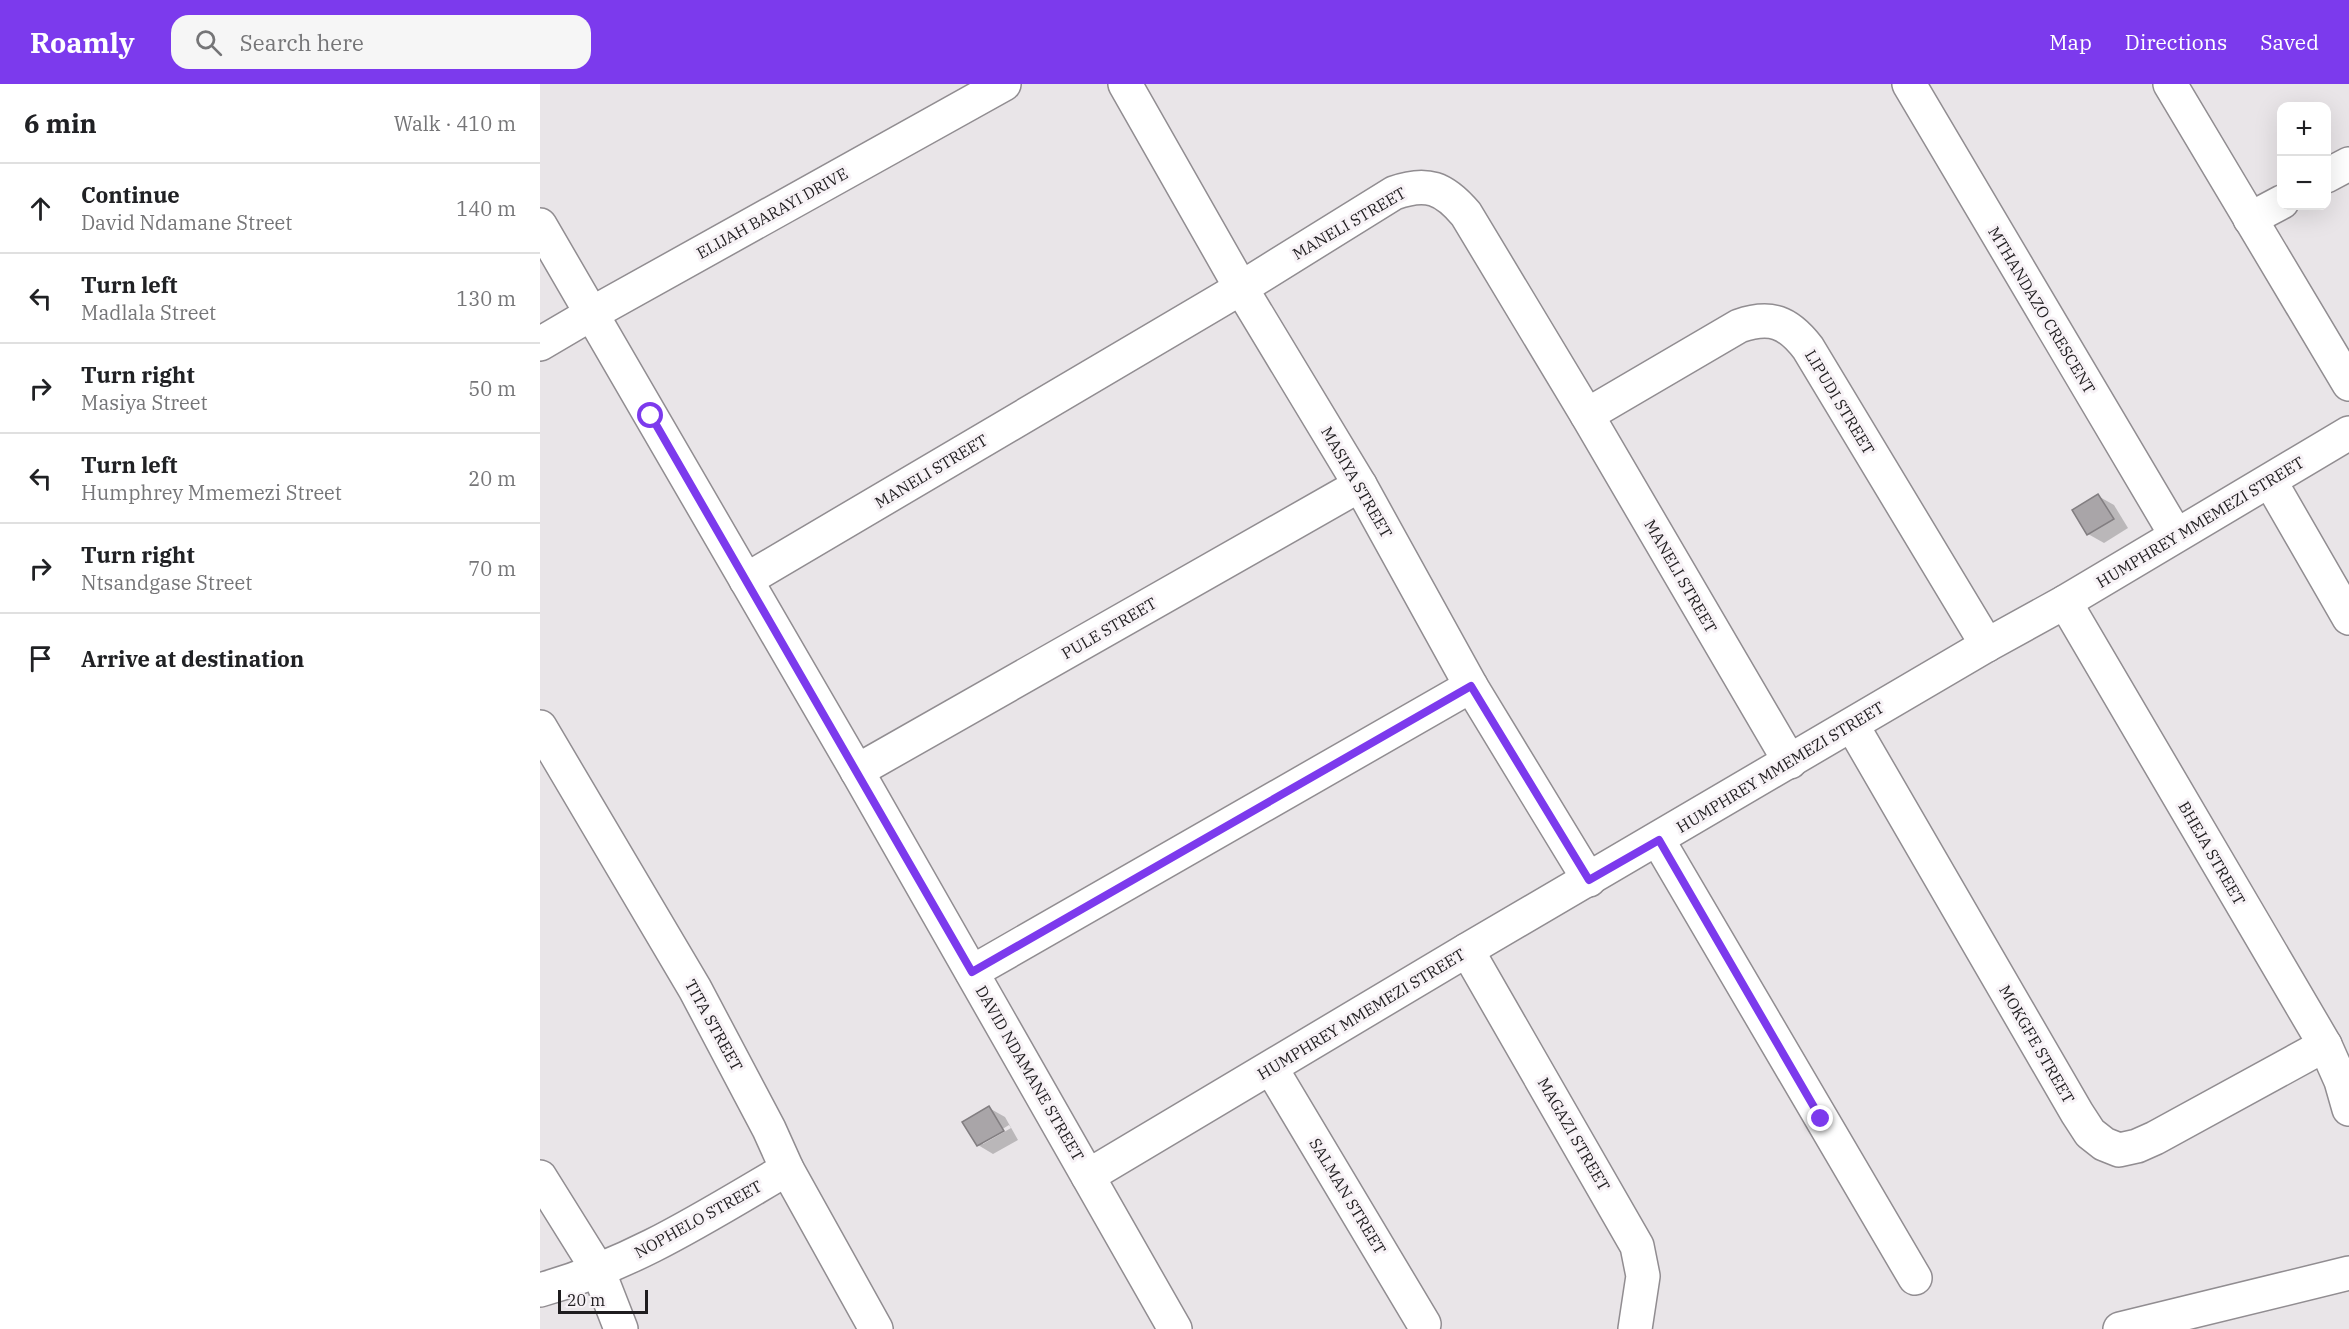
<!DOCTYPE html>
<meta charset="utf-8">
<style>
:root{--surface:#fff;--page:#f6f6f6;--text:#202124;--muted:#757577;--line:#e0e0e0;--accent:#7c3aed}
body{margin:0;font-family:"IBM Plex Serif",serif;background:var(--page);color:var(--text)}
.controls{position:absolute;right:18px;top:18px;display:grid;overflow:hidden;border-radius:12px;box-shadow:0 6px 24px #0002}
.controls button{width:54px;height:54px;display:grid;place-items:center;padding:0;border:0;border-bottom:2px solid var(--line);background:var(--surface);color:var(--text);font:30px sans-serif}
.scale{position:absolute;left:18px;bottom:15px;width:90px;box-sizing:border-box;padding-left:6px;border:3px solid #1f1d1f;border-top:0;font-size:16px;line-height:21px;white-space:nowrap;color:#1f1d1f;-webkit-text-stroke:4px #f7f2f6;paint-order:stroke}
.stop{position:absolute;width:18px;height:18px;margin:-14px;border:4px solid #7c3aed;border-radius:50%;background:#fff}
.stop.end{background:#7c3aed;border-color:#fff;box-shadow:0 2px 6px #0008}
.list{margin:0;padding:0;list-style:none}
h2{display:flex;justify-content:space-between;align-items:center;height:78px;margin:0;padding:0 24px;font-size:26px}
h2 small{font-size:20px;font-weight:400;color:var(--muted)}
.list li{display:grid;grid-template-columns:39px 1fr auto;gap:18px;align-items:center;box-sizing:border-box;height:90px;padding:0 24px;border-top:2px solid var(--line)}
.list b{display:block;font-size:22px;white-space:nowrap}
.list p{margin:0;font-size:20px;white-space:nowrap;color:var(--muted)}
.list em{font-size:20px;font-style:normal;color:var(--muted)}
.icon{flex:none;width:33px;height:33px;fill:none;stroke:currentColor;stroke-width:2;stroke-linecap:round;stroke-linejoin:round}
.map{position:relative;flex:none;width:1809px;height:1245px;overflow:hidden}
header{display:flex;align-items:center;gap:36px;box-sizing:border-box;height:84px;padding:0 30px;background:var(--accent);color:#fff}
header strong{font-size:28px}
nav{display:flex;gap:33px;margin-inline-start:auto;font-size:21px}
.search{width:420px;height:54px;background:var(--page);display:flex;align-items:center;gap:15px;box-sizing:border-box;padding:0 21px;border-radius:18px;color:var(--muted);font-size:22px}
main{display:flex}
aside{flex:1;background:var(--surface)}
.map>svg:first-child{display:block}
.shadow{fill:#0003;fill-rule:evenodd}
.building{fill:#a9a5a8;stroke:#827e81;stroke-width:1.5}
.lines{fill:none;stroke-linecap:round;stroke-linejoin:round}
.street-casing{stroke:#918d91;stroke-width:36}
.street{stroke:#fff;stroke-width:33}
.route{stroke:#7c3aed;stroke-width:8}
.labels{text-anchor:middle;stroke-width:6;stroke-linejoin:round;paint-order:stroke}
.street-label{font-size:16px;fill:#1f1d1f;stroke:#f7f2f6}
</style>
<header>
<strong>Roamly</strong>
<div class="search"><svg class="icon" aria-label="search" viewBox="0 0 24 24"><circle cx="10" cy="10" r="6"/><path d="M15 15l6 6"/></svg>Search here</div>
<nav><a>Map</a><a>Directions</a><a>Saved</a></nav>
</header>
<main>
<aside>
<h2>6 min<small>Walk · 410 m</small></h2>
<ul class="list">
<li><svg class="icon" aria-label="ahead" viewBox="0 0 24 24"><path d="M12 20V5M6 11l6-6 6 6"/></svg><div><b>Continue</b><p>David Ndamane Street</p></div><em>140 m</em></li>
<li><svg class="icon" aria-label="left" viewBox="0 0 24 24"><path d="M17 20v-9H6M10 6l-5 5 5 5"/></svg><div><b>Turn left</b><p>Madlala Street</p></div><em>130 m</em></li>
<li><svg class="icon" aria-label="right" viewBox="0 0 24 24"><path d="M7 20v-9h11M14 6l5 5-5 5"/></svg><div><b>Turn right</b><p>Masiya Street</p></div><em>50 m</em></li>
<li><svg class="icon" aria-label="left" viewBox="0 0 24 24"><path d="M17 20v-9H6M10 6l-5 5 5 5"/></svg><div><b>Turn left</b><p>Humphrey Mmemezi Street</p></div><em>20 m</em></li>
<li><svg class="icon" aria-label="right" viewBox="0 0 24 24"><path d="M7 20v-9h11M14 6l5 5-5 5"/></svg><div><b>Turn right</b><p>Ntsandgase Street</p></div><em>70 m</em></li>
<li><svg class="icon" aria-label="arrive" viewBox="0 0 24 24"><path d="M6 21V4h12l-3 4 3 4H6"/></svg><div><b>Arrive at destination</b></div></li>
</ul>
</aside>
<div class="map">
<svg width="1809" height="1245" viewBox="0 0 1809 1245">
<rect width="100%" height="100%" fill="#e9e5e8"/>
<g class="shadow">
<path d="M 1558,412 L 1574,421 L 1588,444 L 1564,459 L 1548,450 Z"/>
<path d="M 449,1024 L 465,1033 L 478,1056 L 453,1070 L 438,1061 ZM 469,1041 L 471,1044 L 443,1060 L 443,1057 Z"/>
</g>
<g class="building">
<path d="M 1558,410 L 1574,435 L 1547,451 L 1532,426 Z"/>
<path d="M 449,1022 L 464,1047 L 437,1062 L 422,1038 Z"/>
</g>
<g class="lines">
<g class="street-casing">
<g id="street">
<path d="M 585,0 L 701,204 L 820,401 L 931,602 L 1049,796"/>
<path d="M 1369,0 L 1636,451"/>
<path d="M 1630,0 L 1809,300"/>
<path d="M 1786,92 L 1809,80"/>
<path d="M 1710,135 L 1742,118"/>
<path d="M 0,141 L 317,687 L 635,1245"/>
<path d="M 0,260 L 51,230 L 464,0"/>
<path d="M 1047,331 L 1199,242 C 1231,231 1248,238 1268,264 L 1447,561"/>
<path d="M 1730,397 L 1809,534"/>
<path d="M 206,496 L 701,204 L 854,109 C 887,97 904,104 926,130 L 1047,331 L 1250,678"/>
<path d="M 1525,518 L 1785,961 L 1801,997 L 1809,1025"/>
<path d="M 1312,641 L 1537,1029 L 1550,1049 L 1564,1060 L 1579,1066 L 1597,1062 L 1615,1054 L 1785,961"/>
<path d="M 0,643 L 155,905 L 229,1045 L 247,1085 L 336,1245"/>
<path d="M 317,687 L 820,401"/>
<path d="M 1118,756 L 1375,1194"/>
<path d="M 927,866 L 1097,1162 L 1103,1192 L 1095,1245"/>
<path d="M 432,888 L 931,602"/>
<path d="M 731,984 L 884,1240"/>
<path d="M 548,1092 L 927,866 L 1447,561 L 1525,518 L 1809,349"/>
<path d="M 0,1093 L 58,1186 L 81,1245"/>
<path d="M 0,1206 C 93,1180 165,1133 247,1085"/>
<path d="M 1580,1245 L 1809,1189"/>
</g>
</g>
<use href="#street" class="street"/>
</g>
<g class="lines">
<path class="route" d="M 111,332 L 432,888 L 931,602 L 1049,796 L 1119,756 L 1281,1035"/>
</g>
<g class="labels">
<g class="street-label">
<text transform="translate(232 129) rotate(-29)" y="6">ELIJAH BARAYI DRIVE</text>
<text transform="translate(809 139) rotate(-30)" y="6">MANELI STREET</text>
<text transform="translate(1502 226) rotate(59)" y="6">MTHANDAZO CRESCENT</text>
<text transform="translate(1300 318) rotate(59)" y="6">LIPUDI STREET</text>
<text transform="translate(391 387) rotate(-31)" y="6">MANELI STREET</text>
<text transform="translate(817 398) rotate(60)" y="6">MASIYA STREET</text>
<text transform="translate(1660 438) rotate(-31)" y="6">HUMPHREY MMEMEZI STREET</text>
<text transform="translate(1141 492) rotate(60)" y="6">MANELI STREET</text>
<text transform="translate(569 544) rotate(-30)" y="6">PULE STREET</text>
<text transform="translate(1240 683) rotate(-31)" y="6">HUMPHREY MMEMEZI STREET</text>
<text transform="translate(1672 769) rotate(60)" y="6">BHEJA STREET</text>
<text transform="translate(821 930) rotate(-31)" y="6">HUMPHREY MMEMEZI STREET</text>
<text transform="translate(174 941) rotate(61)" y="6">TITA STREET</text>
<text transform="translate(1497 960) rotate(60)" y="6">MOKGFE STREET</text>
<text transform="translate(490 989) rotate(60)" y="6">DAVID NDAMANE STREET</text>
<text transform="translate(1034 1050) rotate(60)" y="6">MAGAZI STREET</text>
<text transform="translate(808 1112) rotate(59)" y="6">SALMAN STREET</text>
<text transform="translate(158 1135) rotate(-29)" y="6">NOPHELO STREET</text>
</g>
</g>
</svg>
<div class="controls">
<button>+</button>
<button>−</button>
</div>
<div class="scale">20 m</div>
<div class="stop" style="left:111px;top:332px"></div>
<div class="stop end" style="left:1281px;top:1035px"></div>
</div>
</main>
